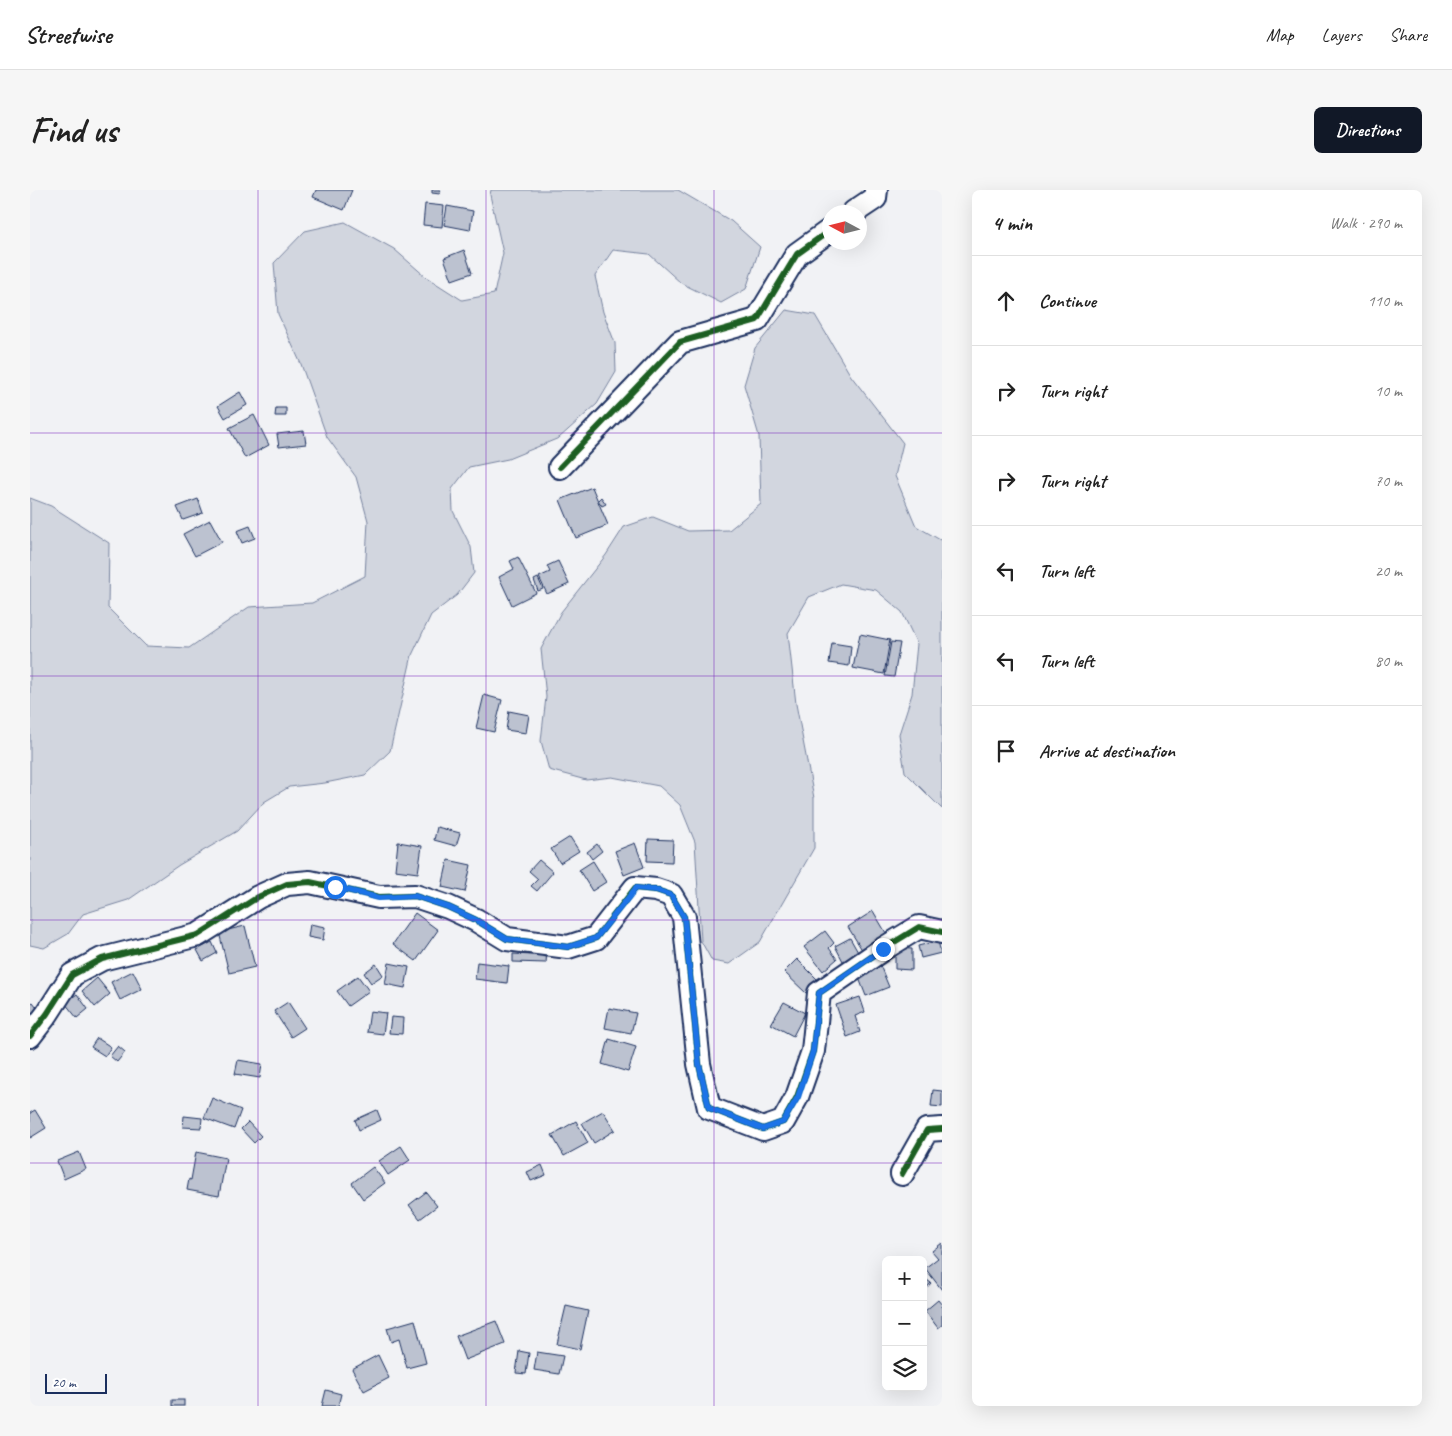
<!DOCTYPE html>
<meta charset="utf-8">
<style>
:root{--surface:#fff;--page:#f6f6f6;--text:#222;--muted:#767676;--line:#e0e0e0;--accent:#111827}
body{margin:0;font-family:Caveat,sans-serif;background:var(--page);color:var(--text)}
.controls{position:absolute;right:15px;bottom:15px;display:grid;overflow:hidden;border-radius:8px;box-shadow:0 5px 20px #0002}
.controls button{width:45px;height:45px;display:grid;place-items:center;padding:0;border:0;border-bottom:1px solid var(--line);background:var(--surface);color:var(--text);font:25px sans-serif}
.compass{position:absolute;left:792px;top:15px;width:45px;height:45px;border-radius:50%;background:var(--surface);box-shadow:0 5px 20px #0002;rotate:277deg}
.scale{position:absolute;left:15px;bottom:12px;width:62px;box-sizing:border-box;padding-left:5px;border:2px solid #1b2f5e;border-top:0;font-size:14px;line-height:18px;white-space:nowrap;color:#1b2f5e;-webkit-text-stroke:4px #fff;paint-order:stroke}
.stop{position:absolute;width:15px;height:15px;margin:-11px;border:4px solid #1a73e8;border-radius:50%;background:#fff}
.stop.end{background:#1a73e8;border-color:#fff;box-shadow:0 1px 5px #0008}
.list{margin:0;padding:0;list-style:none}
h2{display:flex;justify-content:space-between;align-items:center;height:65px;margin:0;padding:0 20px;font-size:21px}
h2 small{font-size:16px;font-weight:400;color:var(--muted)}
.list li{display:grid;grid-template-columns:32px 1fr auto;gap:15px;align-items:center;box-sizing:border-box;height:90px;padding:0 20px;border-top:1px solid var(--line)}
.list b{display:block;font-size:19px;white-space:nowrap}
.list em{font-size:16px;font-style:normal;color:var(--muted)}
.icon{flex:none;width:28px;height:28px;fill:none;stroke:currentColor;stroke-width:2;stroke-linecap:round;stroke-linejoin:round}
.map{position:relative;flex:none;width:912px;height:1216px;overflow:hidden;border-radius:8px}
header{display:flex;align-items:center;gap:30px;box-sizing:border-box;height:70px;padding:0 25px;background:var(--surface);border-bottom:1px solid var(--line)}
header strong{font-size:24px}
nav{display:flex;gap:28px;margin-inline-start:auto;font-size:18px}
.intro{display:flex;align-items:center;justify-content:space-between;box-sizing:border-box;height:120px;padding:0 30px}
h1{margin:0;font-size:35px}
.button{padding:12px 22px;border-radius:8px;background:var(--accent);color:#fff;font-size:18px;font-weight:700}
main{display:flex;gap:30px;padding:0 30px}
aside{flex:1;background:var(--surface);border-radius:8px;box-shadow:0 5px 20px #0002}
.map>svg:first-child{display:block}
.green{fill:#d2d6df;stroke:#76829e}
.building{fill:#bcc2d0;stroke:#1b2f5e}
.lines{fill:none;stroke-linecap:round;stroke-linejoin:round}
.minor-casing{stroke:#1b2f5e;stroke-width:26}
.minor{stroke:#fff;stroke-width:22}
.cycleway-casing{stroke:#fff;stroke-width:9}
.cycleway{stroke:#1b5e20;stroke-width:6}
.route{stroke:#1a73e8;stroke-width:6}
.grid{fill:none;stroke:#7b2cbf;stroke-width:1;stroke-opacity:0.55}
</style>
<header>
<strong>Streetwise</strong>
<nav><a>Map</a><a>Layers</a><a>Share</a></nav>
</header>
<div class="intro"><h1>Find us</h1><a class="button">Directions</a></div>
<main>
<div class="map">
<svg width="912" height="1216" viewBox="0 0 912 1216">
<rect width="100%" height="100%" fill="#f1f2f5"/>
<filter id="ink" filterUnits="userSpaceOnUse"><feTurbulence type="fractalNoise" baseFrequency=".02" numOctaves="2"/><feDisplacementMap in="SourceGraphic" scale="10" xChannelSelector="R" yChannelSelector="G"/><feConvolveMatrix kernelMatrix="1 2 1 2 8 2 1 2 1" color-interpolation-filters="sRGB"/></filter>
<g filter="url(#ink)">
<g class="green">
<path d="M 461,0 L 648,0 L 701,31 L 730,57 L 716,99 L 691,113 L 651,93 L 619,64 L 583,60 L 565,86 L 573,122 L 585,153 L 586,182 L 567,214 L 529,248 L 478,269 L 439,277 L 422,299 L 423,321 L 441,357 L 444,383 L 427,405 L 401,425 L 382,465 L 360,561 L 335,585 L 295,593 L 259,597 L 234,612 L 207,641 L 149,675 L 98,710 L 53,724 L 38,744 L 14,758 L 0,755 L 0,308 L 21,316 L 79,353 L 78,418 L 116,456 L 159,458 L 219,417 L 282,413 L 335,386 L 338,331 L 326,287 L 297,247 L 271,174 L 248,124 L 244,73 L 275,41 L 315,32 L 364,59 L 396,87 L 432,110 L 464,104 L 473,63 L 460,5 Z"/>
<path d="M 756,120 L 785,125 L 821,186 L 873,253 L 865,286 L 886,336 L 912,351 L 912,619 L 875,582 L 869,544 L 882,504 L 887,454 L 872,422 L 846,400 L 811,394 L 779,407 L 758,443 L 766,514 L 784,608 L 784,658 L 730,752 L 699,774 L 682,771 L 671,751 L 665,652 L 650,615 L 629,596 L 582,587 L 556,590 L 519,580 L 511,551 L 516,507 L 511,459 L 531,422 L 576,365 L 594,337 L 623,327 L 658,341 L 699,340 L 731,314 L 729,246 L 714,195 L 725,158 Z"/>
</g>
<g class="building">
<path d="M 286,0 L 322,0 L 314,20 L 283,7 Z"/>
<path d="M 402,0 L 411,0 L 410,4 L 402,3 Z"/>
<path d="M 395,14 L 414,16 L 412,37 L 393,35 Z"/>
<path d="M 417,16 L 443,21 L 440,40 L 414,35 Z"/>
<path d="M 434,60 L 442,83 L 422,90 L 414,68 Z"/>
<path d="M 210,202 L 217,215 L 195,228 L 188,216 Z"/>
<path d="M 246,218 L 256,218 L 256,226 L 245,226 Z"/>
<path d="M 224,225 L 239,255 L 215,268 L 199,238 Z"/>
<path d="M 274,241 L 276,254 L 249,257 L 247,244 Z"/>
<path d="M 562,297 L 578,335 L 546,348 L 530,310 Z"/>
<path d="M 571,307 L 576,314 L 572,316 L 568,310 Z"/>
<path d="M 168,309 L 173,323 L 153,330 L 147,317 Z"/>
<path d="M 180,330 L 192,352 L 165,366 L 153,344 Z"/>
<path d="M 220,336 L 225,348 L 212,353 L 207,341 Z"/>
<path d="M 488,367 L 506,403 L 482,415 L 469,387 L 484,379 L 480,371 Z"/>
<path d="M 528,371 L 539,394 L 517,404 L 509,387 L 520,382 L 517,376 Z"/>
<path d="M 508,388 L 513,399 L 508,401 L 504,390 Z"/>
<path d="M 830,444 L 860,450 L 854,484 L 823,478 Z"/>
<path d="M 861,452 L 870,453 L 864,487 L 855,486 Z"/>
<path d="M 802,453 L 821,456 L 819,476 L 799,473 Z"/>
<path d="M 454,505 L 472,510 L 464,542 L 446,538 Z"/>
<path d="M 479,521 L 499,525 L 496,543 L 476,540 Z"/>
<path d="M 407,637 L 430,643 L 426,656 L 404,650 Z"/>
<path d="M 540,647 L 549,661 L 530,673 L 521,659 Z"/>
<path d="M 618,649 L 643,650 L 642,672 L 617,671 Z"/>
<path d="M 368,652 L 392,656 L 388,683 L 365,680 Z"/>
<path d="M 605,653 L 614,677 L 594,685 L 585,661 Z"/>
<path d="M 567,654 L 572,661 L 562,669 L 557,662 Z"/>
<path d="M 418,670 L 441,675 L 435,702 L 412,697 Z"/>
<path d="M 509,670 L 523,682 L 507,701 L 501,696 L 508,689 L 499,681 Z"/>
<path d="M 563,671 L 576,692 L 562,701 L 549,680 Z"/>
<path d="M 843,721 L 859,748 L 834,763 L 818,737 Z"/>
<path d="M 385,723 L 408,740 L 386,771 L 363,754 Z"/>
<path d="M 280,734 L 295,737 L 293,750 L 278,747 Z"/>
<path d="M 215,736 L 225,777 L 199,783 L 189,742 Z"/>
<path d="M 795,741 L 804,753 L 799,758 L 807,769 L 793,781 L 774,757 Z"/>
<path d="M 820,748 L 829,764 L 814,773 L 805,756 Z"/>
<path d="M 908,751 L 911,763 L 891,768 L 888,756 Z"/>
<path d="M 182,752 L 187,763 L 173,771 L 167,760 Z"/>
<path d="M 865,758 L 882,759 L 882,780 L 865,779 Z"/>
<path d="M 504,760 L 517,760 L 516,773 L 483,772 L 483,764 L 503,765 Z"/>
<path d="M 767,769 L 789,791 L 777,804 L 754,782 Z"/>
<path d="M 447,772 L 479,776 L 477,793 L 445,789 Z"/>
<path d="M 359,773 L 379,777 L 375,798 L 355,794 Z"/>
<path d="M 849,773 L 859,797 L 836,806 L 827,783 Z"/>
<path d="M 346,774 L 353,785 L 341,793 L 334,783 Z"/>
<path d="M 103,781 L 112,799 L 90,810 L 81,792 Z"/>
<path d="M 328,786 L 339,801 L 318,816 L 307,801 Z"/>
<path d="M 67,788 L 80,804 L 65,817 L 52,801 Z"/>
<path d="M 47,804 L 58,819 L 47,828 L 35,813 Z"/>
<path d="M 830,807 L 835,822 L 825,826 L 830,842 L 817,847 L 806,815 Z"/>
<path d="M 3,812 L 10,821 L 3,827 L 0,823 L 0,814 Z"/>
<path d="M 258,812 L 275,838 L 261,847 L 244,821 Z"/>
<path d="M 754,812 L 775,823 L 763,846 L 741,834 Z"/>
<path d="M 579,818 L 606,823 L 601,843 L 575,838 Z"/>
<path d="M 340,821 L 356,823 L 353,844 L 337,842 Z"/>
<path d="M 361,827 L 373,828 L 372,844 L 359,843 Z"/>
<path d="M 67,848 L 81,857 L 75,866 L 61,857 Z"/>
<path d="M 579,849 L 606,857 L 598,882 L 572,874 Z"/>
<path d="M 88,856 L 95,862 L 87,872 L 80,866 Z"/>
<path d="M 208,870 L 232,874 L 230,888 L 205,884 Z"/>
<path d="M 903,900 L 912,901 L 912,917 L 901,916 Z"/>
<path d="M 182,908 L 211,920 L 204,939 L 174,928 Z"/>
<path d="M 5,920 L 16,938 L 0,948 L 0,923 Z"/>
<path d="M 347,920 L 351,930 L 329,940 L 325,930 Z"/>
<path d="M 573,921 L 585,940 L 564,953 L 552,933 Z"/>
<path d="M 154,926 L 172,928 L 171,938 L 153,937 Z"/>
<path d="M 546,931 L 558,953 L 534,966 L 522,945 Z"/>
<path d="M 218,932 L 231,946 L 224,953 L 211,939 Z"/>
<path d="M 371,956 L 380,970 L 358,985 L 349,971 Z"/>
<path d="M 49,962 L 56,979 L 34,989 L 27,971 Z"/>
<path d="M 166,962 L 196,968 L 189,1006 L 157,1000 L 159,989 L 161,990 Z"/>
<path d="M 512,975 L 516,985 L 501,991 L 497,982 Z"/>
<path d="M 343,977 L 355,993 L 333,1009 L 322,993 Z"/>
<path d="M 396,1002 L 407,1016 L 390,1029 L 379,1015 Z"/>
<path d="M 912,1053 L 912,1100 L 895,1078 L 908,1068 L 902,1061 Z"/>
<path d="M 893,1087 L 901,1093 L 893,1102 Z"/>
<path d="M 908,1110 L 912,1115 L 912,1135 L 908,1138 L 895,1121 Z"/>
<path d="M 536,1116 L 558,1121 L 550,1159 L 527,1154 Z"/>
<path d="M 385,1130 L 396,1173 L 377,1178 L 369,1149 L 361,1152 L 357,1138 Z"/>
<path d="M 466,1131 L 475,1154 L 435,1170 L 426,1146 Z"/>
<path d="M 489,1161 L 499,1163 L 496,1184 L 486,1183 Z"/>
<path d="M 507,1162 L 533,1166 L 529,1184 L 504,1180 Z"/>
<path d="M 348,1165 L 359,1188 L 334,1201 L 322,1179 Z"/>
<path d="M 296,1200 L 311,1204 L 308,1216 L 292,1216 Z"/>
<rect x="142" y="1210" width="12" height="6"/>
</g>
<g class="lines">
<g class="minor-casing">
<g id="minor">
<path d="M 824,22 L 845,8 L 846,0"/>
<path d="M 530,277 L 650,152 L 727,130 L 767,64 L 799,41"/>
<path d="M 0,846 L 17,824 L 42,785 L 72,769 L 168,745 L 228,707 L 257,694 L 280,692 L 349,707 L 385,706 L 418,717 L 446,730 L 477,749 L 538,757 L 566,748 L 605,698 L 626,700 L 641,705 L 654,727 L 669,874 L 679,918 L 733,939 L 753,932 L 767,907 L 783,861 L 789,803 L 853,759 L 889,737 L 912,742"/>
<path d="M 872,984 L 897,940 L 912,939"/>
</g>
</g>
<use href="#minor" class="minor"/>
<g class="cycleway-casing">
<g id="cycleway">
<path d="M 530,277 L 650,152 L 727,130 L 767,64 L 799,41"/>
<path d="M 0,846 L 17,824 L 42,785 L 72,769 L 168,745 L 228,707 L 257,694 L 280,692 L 349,707 L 385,706 L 418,717 L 446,730 L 477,749 L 538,757 L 566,748 L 605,698 L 626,700 L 641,705 L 654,727 L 669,874 L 679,918 L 733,939 L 753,932 L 767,907 L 783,861 L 789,803 L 853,759 L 889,737 L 912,742"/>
<path d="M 872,984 L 897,940 L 912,939"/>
</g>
</g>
<use href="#cycleway" class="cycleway"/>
</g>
</g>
<g class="lines" filter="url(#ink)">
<path class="route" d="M 305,697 L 349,708 L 385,706 L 418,717 L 446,730 L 477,749 L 538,757 L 566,748 L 606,698 L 626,700 L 641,705 L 654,727 L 669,874 L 679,918 L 733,939 L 753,932 L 768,907 L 783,861 L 789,803 L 853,759"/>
</g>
<path class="grid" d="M 228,0 L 228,1216M 456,0 L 456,1216M 684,0 L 684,1216M 0,243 L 912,243M 0,486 L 912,486M 0,730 L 912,730M 0,973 L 912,973"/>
</svg>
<div class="controls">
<button>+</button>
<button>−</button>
<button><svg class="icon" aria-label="layers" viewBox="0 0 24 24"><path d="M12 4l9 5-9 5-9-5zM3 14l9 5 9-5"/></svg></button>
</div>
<svg class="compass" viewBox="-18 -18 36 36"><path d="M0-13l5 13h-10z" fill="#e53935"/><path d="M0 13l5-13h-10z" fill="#767676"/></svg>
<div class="scale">20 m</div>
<div class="stop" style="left:305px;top:697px"></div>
<div class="stop end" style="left:853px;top:759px"></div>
</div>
<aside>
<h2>4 min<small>Walk · 290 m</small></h2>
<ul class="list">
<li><svg class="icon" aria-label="ahead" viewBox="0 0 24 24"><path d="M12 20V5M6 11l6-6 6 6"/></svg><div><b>Continue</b></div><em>110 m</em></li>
<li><svg class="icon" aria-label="right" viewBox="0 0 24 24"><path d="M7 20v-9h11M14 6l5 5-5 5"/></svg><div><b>Turn right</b></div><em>10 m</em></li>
<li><svg class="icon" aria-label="right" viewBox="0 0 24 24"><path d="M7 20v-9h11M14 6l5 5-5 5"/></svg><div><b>Turn right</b></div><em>70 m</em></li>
<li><svg class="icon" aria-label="left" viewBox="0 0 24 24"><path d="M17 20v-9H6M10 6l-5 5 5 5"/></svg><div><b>Turn left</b></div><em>20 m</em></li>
<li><svg class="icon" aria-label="left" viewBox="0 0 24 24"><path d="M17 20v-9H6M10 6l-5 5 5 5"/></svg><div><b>Turn left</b></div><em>80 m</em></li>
<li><svg class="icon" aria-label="arrive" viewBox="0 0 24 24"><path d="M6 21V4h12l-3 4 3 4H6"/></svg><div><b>Arrive at destination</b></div></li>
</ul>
</aside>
</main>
